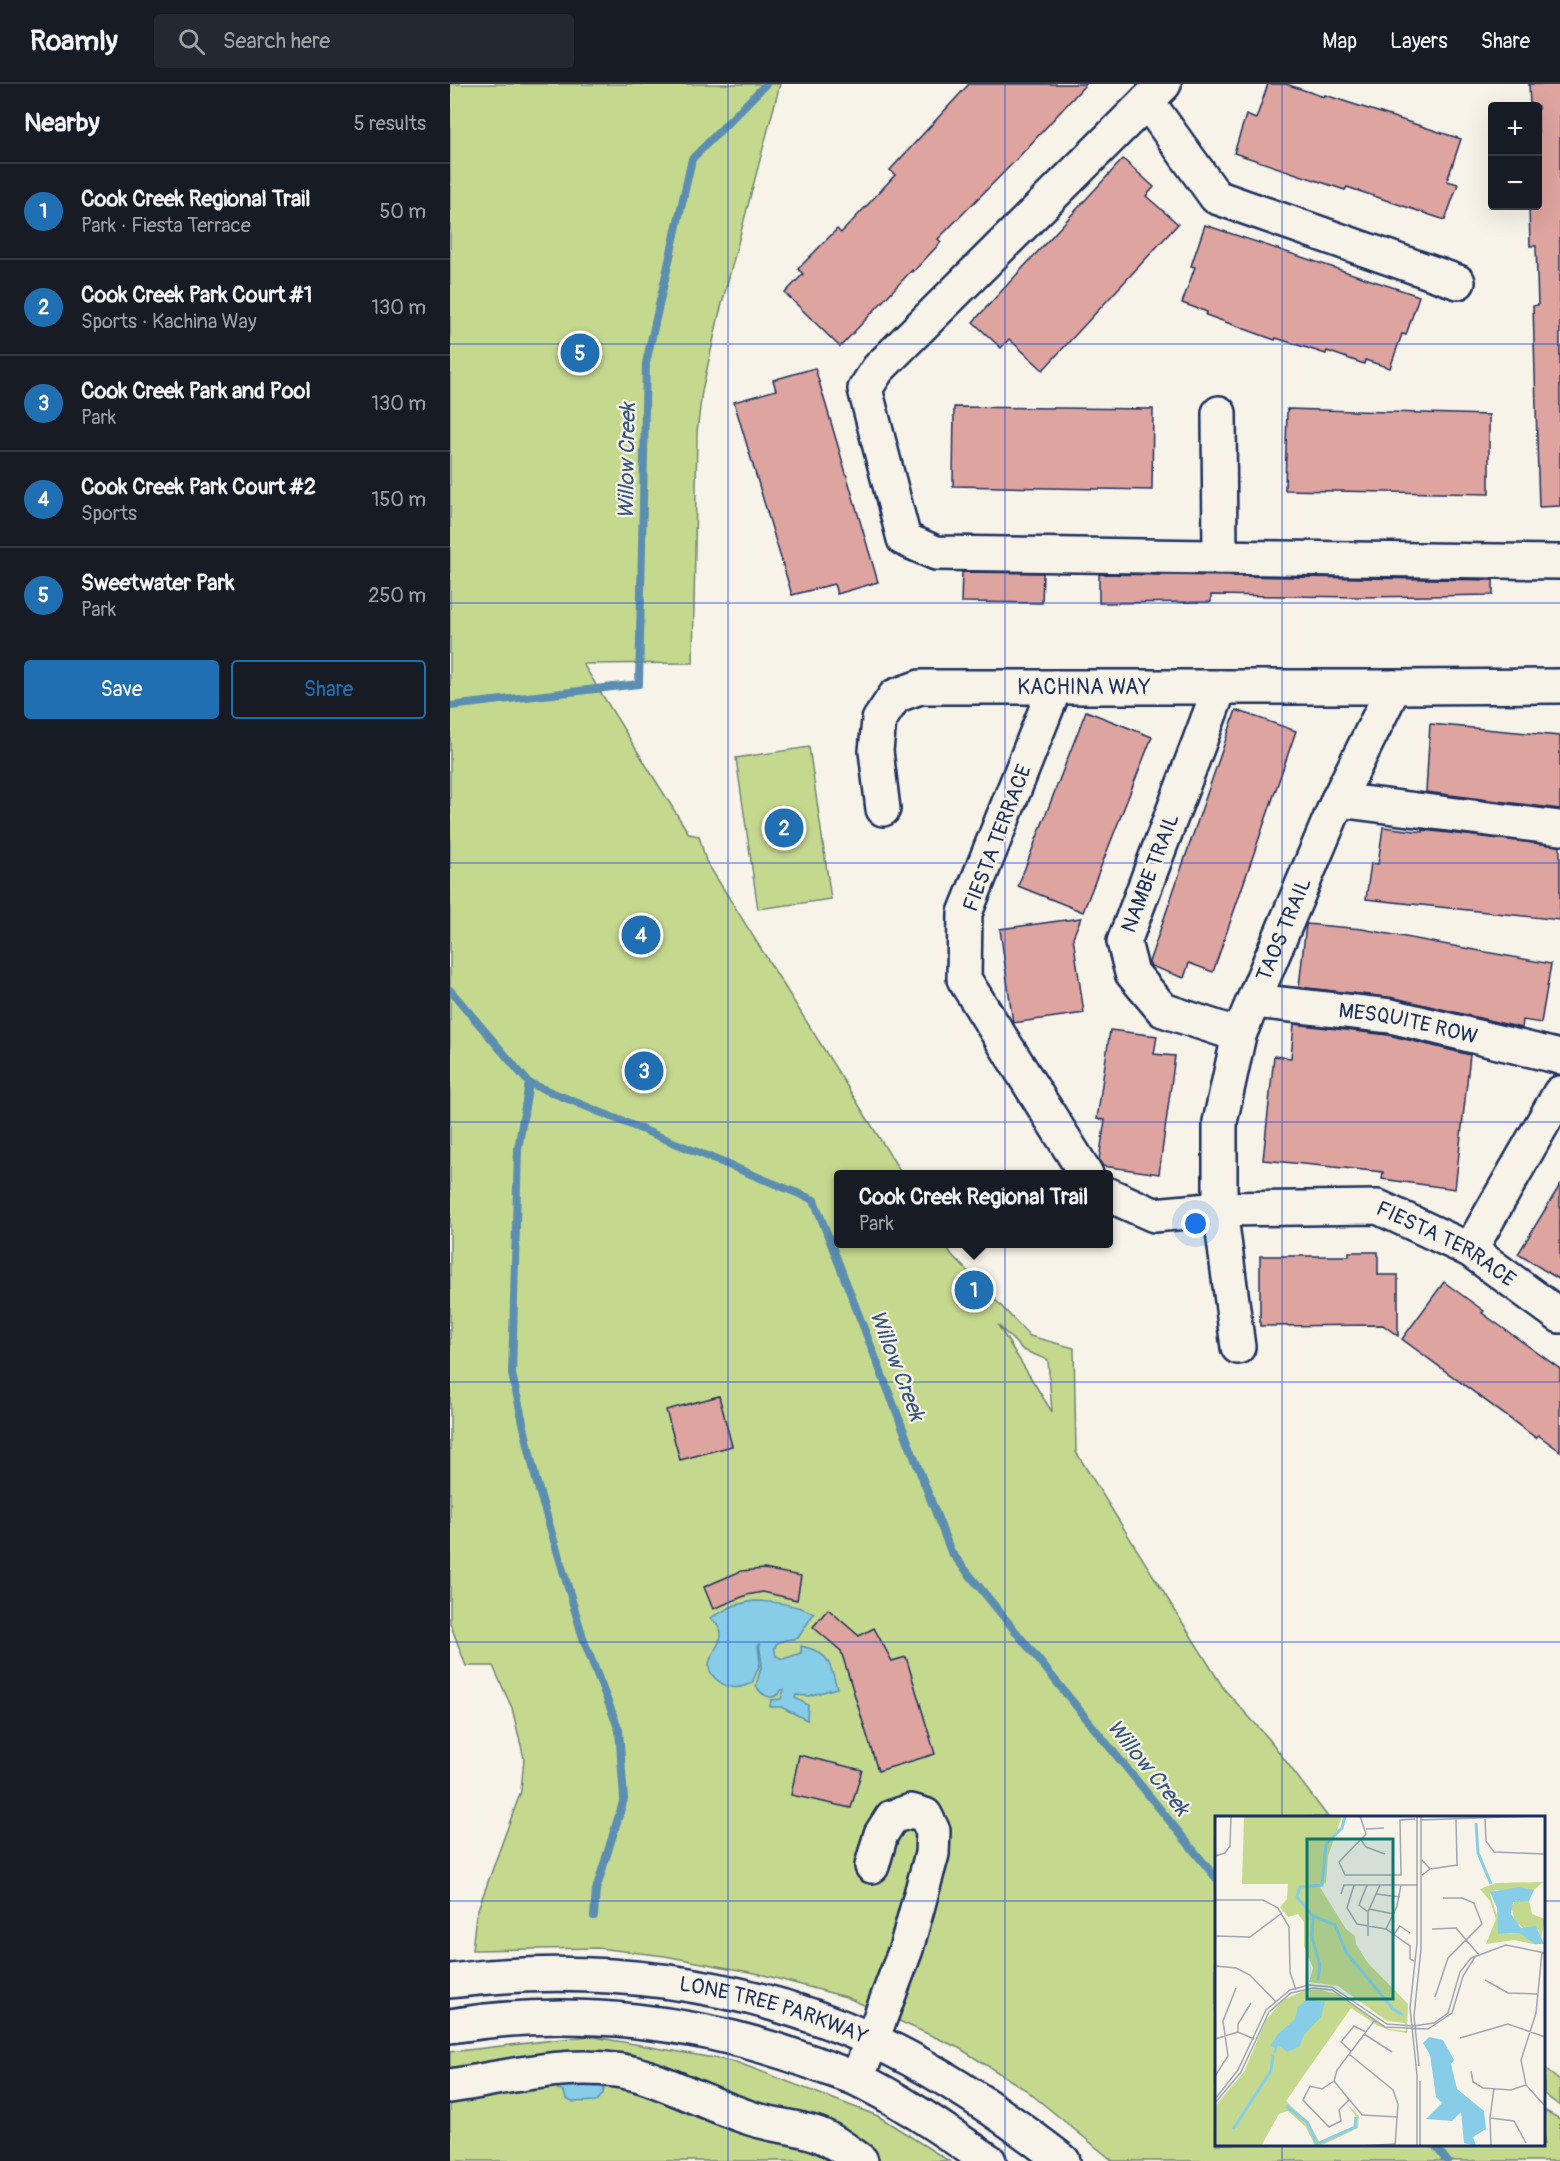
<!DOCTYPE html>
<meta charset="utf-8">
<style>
:root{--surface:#171b24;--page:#242831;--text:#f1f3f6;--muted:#9ea1a6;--line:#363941;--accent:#1f6fb2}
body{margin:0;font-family:Pangolin,sans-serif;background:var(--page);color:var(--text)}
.controls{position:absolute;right:18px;top:18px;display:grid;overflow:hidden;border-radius:6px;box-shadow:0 6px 24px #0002}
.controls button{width:54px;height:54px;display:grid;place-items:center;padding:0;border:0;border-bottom:2px solid var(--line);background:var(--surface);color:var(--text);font:30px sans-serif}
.you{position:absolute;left:746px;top:1140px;width:21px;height:21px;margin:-15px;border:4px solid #fff;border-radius:50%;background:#1a73e8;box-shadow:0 0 0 9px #1a73e833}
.badge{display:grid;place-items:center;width:39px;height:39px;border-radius:50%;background:var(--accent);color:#fff;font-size:20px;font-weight:700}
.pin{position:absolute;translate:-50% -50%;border:3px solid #fff;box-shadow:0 2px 6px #0006}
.popup{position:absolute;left:384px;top:1086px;width:279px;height:78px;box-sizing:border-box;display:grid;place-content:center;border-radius:6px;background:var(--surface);filter:drop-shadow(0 2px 4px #0005);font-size:20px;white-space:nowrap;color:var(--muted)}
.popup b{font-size:22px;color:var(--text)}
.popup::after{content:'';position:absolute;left:50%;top:100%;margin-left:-12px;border:12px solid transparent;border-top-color:var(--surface)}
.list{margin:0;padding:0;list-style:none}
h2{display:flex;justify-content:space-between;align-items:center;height:78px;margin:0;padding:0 24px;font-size:26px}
h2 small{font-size:20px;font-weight:400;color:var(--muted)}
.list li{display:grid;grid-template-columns:39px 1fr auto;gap:18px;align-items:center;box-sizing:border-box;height:96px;padding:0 24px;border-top:2px solid var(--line)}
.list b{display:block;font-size:22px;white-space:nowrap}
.list p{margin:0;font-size:20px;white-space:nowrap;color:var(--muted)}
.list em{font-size:20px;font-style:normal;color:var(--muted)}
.actions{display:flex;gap:12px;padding:18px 24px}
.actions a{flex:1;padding:14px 0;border:2px solid var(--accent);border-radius:6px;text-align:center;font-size:21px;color:var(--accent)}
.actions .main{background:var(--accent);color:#fff}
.icon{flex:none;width:33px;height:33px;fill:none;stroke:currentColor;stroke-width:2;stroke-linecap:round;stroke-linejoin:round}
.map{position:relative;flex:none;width:1110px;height:2077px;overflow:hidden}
header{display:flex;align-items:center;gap:36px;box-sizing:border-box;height:84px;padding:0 30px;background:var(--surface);border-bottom:2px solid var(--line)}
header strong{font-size:28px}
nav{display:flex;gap:33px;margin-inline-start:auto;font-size:21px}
.search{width:420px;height:54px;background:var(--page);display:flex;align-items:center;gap:15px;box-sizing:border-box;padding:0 21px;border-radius:6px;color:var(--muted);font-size:22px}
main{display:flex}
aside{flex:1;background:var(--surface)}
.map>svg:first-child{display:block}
.green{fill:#c5d98e;stroke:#708476;stroke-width:1.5;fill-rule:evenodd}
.water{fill:#87cde8;stroke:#5c8eb1;stroke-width:1.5}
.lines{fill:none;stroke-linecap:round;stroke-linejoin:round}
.stream{stroke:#5c8eb1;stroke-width:8}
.building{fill:#dea49f;stroke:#1b2f5e;stroke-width:1.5}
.minor-casing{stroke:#1b2f5e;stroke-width:38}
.minor{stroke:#f7f3e8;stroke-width:33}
.grid{fill:none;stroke:#1d4ed8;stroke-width:1.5;stroke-opacity:0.55}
.labels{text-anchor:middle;stroke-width:4.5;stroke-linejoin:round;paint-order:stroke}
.street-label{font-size:21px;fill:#1b2f5e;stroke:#f7f3e8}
.water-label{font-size:22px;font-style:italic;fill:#365680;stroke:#f7f3e8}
.inset-river{fill:none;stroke:#87cde8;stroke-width:3}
.inset-road{fill:none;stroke:#9fa5b1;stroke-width:1.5}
.view{fill:#0f766e;fill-opacity:0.15;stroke:#0f766e;stroke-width:3}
.inset-edge{fill:none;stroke:#1b2f5e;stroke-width:3}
</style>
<header>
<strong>Roamly</strong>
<div class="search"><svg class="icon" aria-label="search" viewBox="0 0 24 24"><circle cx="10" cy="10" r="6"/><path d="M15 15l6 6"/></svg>Search here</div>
<nav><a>Map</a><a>Layers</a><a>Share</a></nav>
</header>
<main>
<aside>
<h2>Nearby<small>5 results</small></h2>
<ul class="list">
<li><span class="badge">1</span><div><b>Cook Creek Regional Trail</b><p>Park · Fiesta Terrace</p></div><em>50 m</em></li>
<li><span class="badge">2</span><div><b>Cook Creek Park Court #1</b><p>Sports · Kachina Way</p></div><em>130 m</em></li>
<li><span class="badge">3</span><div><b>Cook Creek Park and Pool</b><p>Park</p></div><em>130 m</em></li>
<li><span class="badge">4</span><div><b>Cook Creek Park Court #2</b><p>Sports</p></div><em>150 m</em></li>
<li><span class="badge">5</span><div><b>Sweetwater Park</b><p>Park</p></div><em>250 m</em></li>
</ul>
<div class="actions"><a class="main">Save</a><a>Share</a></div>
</aside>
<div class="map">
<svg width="1110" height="2077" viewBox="0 0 1110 2077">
<rect width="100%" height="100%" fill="#f7f3e8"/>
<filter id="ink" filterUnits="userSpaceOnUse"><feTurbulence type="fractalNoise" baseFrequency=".0167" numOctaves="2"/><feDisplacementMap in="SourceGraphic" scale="12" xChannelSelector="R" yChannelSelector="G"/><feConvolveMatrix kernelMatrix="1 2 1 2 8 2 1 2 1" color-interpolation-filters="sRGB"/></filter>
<g filter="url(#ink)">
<g class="green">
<path d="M 0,0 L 330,0 L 269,231 L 252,307 L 247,348 L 243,579 L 133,580 L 239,750 L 249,752 L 256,777 L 452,1090 L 389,1090 L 389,1160 L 495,1160 L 502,1171 L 580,1252 L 624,1264 L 626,1368 L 774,1605 L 819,1655 L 878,1733 L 766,1734 L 766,2060 L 1094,2060 L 1094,2026 L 1110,2035 L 1110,2077 L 663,2077 L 576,2006 L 509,1964 L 396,1913 L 310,1890 L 215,1872 L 148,1864 L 22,1866 L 26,1831 L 71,1707 L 74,1674 L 62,1624 L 43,1582 L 16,1582 L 0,1539 ZM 548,1241 L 573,1266 L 598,1276 L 602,1328 Z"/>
<path d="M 359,663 L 381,815 L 308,825 L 286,674 Z"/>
<path d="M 139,1952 L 286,1978 L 428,2032 L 499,2077 L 0,2077 L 0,1968 Z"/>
<path d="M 1094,1984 L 1110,1997 L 1110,2022 L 1094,2010 Z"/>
</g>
<g class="water">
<path d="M 303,1517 C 325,1517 344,1520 364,1529 L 348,1554 C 335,1557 320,1555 326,1572 L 333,1575 L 351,1569 L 351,1562 C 379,1568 380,1579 387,1604 L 359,1612 L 346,1611 L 345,1614 L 358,1621 L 357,1636 L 331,1623 L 320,1623 L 321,1616 L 331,1615 L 334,1606 L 331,1606 C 324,1618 313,1613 306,1602 L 312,1580 L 309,1560 L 308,1561 L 310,1580 L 302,1599 C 291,1604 281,1606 271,1599 C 243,1580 273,1565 271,1549 C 270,1541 265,1538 260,1534 L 285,1521 Z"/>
<path d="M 155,1998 L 153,2010 L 147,2017 L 122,2018 L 116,2015 L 114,2008 L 108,2006 L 107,1999 Z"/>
</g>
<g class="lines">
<g class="stream">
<path d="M 0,622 L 189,600 L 196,279 L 242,75 L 316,0"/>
<path d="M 0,906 L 79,999 L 364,1116 L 501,1468 L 766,1794"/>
<path d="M 79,999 L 68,1065 L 62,1290 L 86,1396 L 134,1557 L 169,1646 L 174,1715 L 146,1806 L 144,1832"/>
<path d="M 984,2060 L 997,2077"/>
</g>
</g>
<g class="building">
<path d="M 519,0 L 636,0 L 565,77 L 488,155 L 491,158 L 463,188 L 462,186 L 390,263 L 335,209 L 353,190 L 348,185 L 387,145 L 391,149 L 423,115 L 445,91 L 440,86 Z"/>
<path d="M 818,0 L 836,0 L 874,13 L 875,11 L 1011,55 L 997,97 L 1008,100 L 995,136 L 897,103 L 895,106 L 784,69 L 796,31 L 806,35 Z"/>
<path d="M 1079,0 L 1110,0 L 1110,422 L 1089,423 L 1083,222 L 1088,221 L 1086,162 L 1080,162 L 1079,122 L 1088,122 L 1088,22 L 1080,22 Z"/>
<path d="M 673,75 L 704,103 L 696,112 L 728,140 L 593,286 L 559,255 L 551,264 L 523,238 Z"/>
<path d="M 755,141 L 969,212 L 956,251 L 952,250 L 940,284 L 915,276 L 914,280 L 877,267 L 876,270 L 826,254 L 825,256 L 756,231 L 757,228 L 732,219 L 745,183 L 741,182 Z"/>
<path d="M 365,284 L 428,498 L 387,510 L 384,500 L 342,511 L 284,318 L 326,306 L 323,296 Z"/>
<path d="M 504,323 L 703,325 L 702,406 L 503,402 Z"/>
<path d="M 837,325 L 1039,331 L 1039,410 L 835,406 Z"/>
<path d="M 512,488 L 593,489 L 592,519 L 511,518 Z"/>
<path d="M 649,490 L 1043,496 L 1043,511 L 913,513 L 761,511 L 761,518 L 649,519 Z"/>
<path d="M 786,626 L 846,647 L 763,888 L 739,879 L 734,894 L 701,882 L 699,878 Z"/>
<path d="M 636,627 L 702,653 L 633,828 L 568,802 Z"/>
<path d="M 980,640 L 1110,652 L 1110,725 L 976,708 Z"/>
<path d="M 933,743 L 973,748 L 973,746 L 1110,762 L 1110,836 L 916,815 L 921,779 L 928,780 Z"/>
<path d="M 631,834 L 623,853 L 634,929 L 563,939 L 550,845 Z"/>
<path d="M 856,840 L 912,845 L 1101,880 L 1091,939 L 1073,936 L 1072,944 L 945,914 L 849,903 Z"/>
<path d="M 844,940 L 938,951 L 1020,971 L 1005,1105 L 932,1095 L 933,1088 L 813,1076 L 824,972 L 841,974 Z"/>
<path d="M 660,946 L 707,952 L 704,970 L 725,972 L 709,1090 L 653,1082 L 649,1076 L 655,1036 L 647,1035 Z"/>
<path d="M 1110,1101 L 1110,1196 L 1068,1170 Z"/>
<path d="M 899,1168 L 928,1168 L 928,1191 L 948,1191 L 948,1252 L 933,1241 L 810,1242 L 810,1172 L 899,1172 Z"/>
<path d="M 994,1198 L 1034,1227 L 1032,1229 L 1110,1285 L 1110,1367 L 1088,1351 L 1086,1354 L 952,1255 Z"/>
<path d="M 269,1312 L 282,1362 L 230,1376 L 216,1326 Z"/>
<path d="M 314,1485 L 351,1492 L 347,1516 L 313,1508 L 297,1511 L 263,1525 L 254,1503 L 291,1487 Z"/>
<path d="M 378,1525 L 409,1552 L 424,1544 L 442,1577 L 456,1573 L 485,1670 L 428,1687 L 391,1567 L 363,1543 Z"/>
<path d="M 349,1671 L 412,1686 L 401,1724 L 341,1711 Z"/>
</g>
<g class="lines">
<g class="minor-casing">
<g id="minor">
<path d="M 714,0 L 428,285 L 415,305 L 454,455 L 486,469 L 1110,478"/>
<path d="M 697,17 L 766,113 L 1008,198"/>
<path d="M 769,329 L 770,473"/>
<path d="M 605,603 L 515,829 L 514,895 L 636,1090"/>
<path d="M 770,603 L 674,858 L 682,889 L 713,926 L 789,951"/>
<path d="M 888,716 L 1110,744"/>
<path id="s1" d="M 433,725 L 426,667 L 429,636 L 445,612 L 470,603 L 944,603"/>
<path id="s2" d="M 804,917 L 941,932 L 1110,973"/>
<path id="s3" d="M 659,1111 L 704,1131 L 770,1125 L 928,1123 L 1020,1166 L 1110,1232"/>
<path d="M 1020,1166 L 1110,1009"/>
<path id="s4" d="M 788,1263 L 770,1125 L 770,1038 L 789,951 L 888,716 L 944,603 L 1110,602"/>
<path id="s5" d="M 0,1897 C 142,1879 290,1896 422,1956 C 488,1986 555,2032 613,2077"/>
<path d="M 0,1942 C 122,1922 249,1936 364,1979 C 378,1985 393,1989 407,1995 C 453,2017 496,2048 539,2077"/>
<path d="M 414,1977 L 456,1865 L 482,1770 L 483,1747 L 475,1731 L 461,1727 L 442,1733 L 431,1750 L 422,1782"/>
<path d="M 0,2002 C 64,1992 137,1972 199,1994 C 232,2006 264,2022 297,2033 C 319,2041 342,2042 364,2049 C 381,2054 397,2067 411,2077"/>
</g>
</g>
<use href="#minor" class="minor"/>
</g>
</g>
<path class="grid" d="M 278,0 L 278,2077M 555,0 L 555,2077M 832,0 L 832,1734M 0,260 L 1110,260M 0,519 L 1110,519M 0,779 L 1110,779M 0,1038 L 1110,1038M 0,1298 L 1110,1298M 0,1558 L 1110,1558M 0,1817 L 766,1817M 1094,1817 L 1110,1817M 832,2060 L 832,2077"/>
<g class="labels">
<g class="street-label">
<text dy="7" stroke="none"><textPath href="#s1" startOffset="309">KACHINA WAY</textPath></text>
<text transform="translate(547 754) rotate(-69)" y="7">FIESTA TERRACE</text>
<text transform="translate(700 789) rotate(-69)" y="7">NAMBE TRAIL</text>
<text dy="7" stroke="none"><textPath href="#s4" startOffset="430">TAOS TRAIL</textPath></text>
<text dy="7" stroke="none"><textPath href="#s2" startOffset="156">MESQUITE ROW</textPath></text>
<text dy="7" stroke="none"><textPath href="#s3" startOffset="351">FIESTA TERRACE</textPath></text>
<text dy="7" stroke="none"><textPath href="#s5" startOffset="328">LONE TREE PARKWAY</textPath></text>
</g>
<g class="water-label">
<text transform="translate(176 377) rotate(-89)" y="8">Willow Creek</text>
<text transform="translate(448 1281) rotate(69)" y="8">Willow Creek</text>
<text transform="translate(699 1683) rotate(51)" y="8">Willow Creek</text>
</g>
</g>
<g transform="translate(765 1732)">
<rect width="330" height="330" fill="#f7f3e8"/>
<path d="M 29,0 L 127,0 L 113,40 L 111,67 L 103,68 L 131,113 L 140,120 L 141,128 L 152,146 L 193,188 L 192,217 L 173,214 L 160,208 L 136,192 L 71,285 L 94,307 L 105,327 L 141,311 L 142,302 L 132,288 L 144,300 L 143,312 L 105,330 L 100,330 L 91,311 L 73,295 L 64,298 L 46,330 L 0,330 L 0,290 L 29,256 L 51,204 L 68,184 L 88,175 L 103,173 L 125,179 L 174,213 L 191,215 L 190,207 L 172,205 L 123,170 L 94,166 L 98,152 L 89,130 L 89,106 L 83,98 L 73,101 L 65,91 L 72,83 L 73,68 L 27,68 ZM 328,66 L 319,74 L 281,74 L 275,78 L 288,118 L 304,117 L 323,129 L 299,124 L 271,128 L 281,103 L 275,85 L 265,73 L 281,67 ZM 301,84 L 314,85 L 317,98 L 330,103 L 326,123 L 323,113 L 310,114 L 300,105 L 296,91 Z" fill="#c5d98e"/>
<path d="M 304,71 L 319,74 L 314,85 L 298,86 L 296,98 L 306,112 L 321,110 L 329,128 L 320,128 L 304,117 L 283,118 L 282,92 L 275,76 ZM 92,183 L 110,186 L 106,201 L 89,219 L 84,231 L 72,236 L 63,229 L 61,236 L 57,240 L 60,233 L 56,229 L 62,219 L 80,203 L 83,191 ZM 214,221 L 228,224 L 239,244 L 236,248 L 242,273 L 269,295 L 271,313 L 258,321 L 261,330 L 249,327 L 246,296 L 237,305 L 211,303 L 227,287 L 221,281 L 215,239 L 208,227 Z" fill="#87cde8"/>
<path class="inset-river" d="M 130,0 L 127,12 L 111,28 L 107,69 L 85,71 L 82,81 L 98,100 L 120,109 L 131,136 L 178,193 L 188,199M 261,7 L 263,37 L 276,68M 98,100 L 97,122 L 105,149 L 103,164M 71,290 L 92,306 L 103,330M 18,313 L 56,255 L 58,239M 104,327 L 140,311 L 141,301"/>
<path class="inset-road" d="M 145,0 L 151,18 L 124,46 L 130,59 L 186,59 L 185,4 L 200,3M 270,3 L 271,25 L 279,36 L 330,38M 205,4 L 318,0M 151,13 L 169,12M 146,24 L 151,31 L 170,38M 0,40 L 10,37 L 15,30 L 16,0M 207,44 L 215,53 L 207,59M 215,53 L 242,49 L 241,3M 139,69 L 132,92 L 142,108 L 171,113 L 195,130 L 195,143 L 199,145M 152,69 L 144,89 L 153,96M 126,78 L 129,69 L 165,69M 161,78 L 185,81M 0,84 L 48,84 L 63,92 L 74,111 L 75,156 L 81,174M 154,93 L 179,98M 171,113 L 182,90 L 186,69M 217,113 L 241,112 L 264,139M 179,118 L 185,110 L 195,117M 0,120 L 35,121 L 67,97M 153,120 L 153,96 L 165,69 L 203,69M 327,136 L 321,197 L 306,244 L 311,269 L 330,290M 0,150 L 21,152 L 35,159 L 61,186M 270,164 L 293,177 L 322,178M 220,181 L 233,142 L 267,108 L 259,87 L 247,82 L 228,82M 160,204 L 122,254 L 119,265 L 147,299 L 183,301M 23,216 L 23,208 L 36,187M 149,218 L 177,236M 245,222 L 293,208 L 330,221M 0,223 L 23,216 L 39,223M 136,235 L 126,226 L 139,210 L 151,216M 134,238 L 178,274 L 183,288 L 180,330M 204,250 L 199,200 L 206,133 L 206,0M 256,255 L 258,266 L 268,272 L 296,274 L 311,269M 0,260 L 13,240 L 8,205 L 21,172M 119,265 L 107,273 L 95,270 L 88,284 L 114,311 L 126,305 L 124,294 L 134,284M 205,265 L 205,330M 0,283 L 23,254 L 51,194 L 75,174 L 94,169 L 117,171 L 172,208 L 199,210 L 219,207 L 233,197 L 245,156 L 256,142 L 291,129 L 330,137M 0,287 L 26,256 L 54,196 L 76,177 L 98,172 L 117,174 L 170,211 L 213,213 L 237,197 L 248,160 L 260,141M 275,302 L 299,305 L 311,327M 145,330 L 181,328M 202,330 L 202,259 L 195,192 L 202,127 L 202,0M 276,330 L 275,302 L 279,272"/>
<path class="view" d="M 92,23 L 178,23 L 178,183 L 92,183 Z"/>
<rect width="330" height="330" class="inset-edge"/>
</g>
</svg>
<div class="controls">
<button>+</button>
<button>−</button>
</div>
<div class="you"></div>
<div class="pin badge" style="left:524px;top:1206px">1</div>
<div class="popup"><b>Cook Creek Regional Trail</b>Park</div>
<div class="pin badge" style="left:334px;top:744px">2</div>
<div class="pin badge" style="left:194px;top:987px">3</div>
<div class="pin badge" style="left:191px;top:851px">4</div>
<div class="pin badge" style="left:130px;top:269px">5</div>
</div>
</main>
